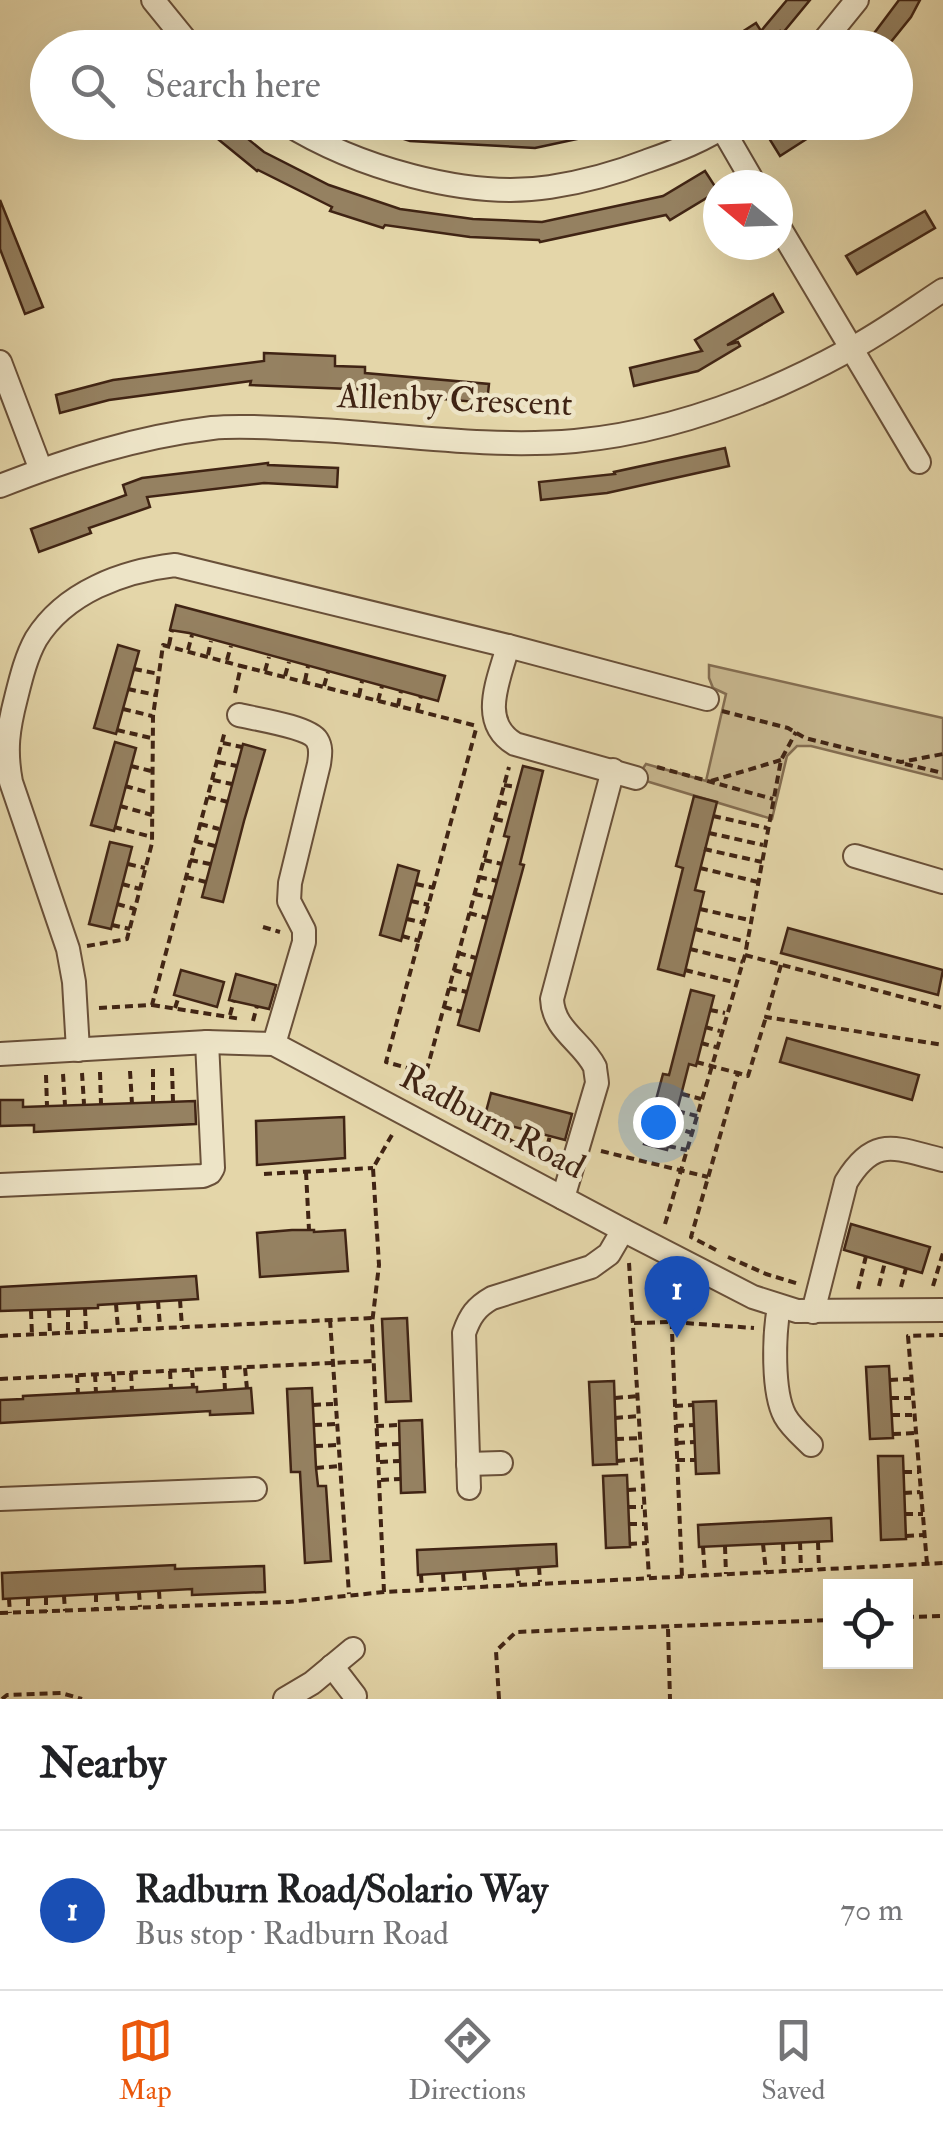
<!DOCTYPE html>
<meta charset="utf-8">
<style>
:root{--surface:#fff;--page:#f2f2f2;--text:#202124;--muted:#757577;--line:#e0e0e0;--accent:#ea580c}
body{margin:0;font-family:"IM FELL Double Pica",serif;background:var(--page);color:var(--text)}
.controls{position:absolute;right:30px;bottom:30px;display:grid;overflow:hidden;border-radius:0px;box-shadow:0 10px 40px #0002}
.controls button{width:90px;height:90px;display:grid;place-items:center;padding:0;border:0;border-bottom:2px solid var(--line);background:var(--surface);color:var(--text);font:50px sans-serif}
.compass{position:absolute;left:703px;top:170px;width:90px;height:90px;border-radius:50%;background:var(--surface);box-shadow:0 10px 40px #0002;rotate:289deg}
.you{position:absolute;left:658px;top:1122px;width:35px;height:35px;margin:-25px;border:8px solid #fff;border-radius:50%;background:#1a73e8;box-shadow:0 0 0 15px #1a73e833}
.badge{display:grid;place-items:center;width:65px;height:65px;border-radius:50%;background:var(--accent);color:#fff;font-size:32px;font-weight:700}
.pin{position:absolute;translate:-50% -82px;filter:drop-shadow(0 2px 5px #0008)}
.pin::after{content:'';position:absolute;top:52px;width:35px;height:30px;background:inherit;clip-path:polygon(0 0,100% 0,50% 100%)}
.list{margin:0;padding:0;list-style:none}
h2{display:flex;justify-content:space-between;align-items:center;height:130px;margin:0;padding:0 40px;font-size:42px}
h2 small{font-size:32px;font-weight:400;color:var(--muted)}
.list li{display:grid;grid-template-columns:65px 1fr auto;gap:30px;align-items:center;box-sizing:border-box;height:160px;padding:0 40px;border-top:2px solid var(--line)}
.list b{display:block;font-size:38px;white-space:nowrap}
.list p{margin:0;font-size:32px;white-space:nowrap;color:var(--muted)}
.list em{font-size:32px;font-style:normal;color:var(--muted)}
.icon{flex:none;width:55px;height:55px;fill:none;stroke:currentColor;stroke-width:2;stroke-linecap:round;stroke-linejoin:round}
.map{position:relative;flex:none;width:943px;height:1699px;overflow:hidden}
.search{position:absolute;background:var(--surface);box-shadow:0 10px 40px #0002;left:30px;right:30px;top:30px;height:110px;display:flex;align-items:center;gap:25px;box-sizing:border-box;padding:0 35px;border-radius:55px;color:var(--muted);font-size:38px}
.sheet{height:290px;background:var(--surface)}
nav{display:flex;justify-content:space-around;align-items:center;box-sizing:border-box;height:140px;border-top:2px solid var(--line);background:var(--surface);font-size:28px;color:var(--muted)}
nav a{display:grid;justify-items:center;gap:5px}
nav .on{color:var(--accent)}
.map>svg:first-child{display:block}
.green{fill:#c8b890;stroke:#846e52;stroke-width:2.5}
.building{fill:#958161;stroke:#402414;stroke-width:2.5}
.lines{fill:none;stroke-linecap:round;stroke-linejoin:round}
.minor-casing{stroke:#695039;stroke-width:26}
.path{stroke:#402414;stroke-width:4;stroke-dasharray:8 5;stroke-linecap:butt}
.minor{stroke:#ede4c7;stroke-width:22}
.labels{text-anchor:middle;stroke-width:9;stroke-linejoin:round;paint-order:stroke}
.street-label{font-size:35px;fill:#402414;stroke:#ede4c7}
</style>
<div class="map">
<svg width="943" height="1699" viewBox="0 0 943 1699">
<rect width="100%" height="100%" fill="#e4d6a9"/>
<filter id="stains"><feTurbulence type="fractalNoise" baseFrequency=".002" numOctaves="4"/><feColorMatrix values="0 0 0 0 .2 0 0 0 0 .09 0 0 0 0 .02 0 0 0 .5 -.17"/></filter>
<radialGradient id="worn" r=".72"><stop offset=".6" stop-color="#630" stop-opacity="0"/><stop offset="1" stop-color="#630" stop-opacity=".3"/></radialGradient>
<path class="green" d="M 709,665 L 943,718 L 943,779 L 811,746 L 797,746 L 787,756 L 772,819 L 636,778 L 646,764 L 706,781 L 726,694 L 713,688 L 709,678 Z"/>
<g class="building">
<path d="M 787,0 L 810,0 L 782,34 L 780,31 L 753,48 L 717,48 L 756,23 L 761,31 Z"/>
<path d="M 899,0 L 920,0 L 911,17 L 886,48 L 863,48 Z"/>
<path d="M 197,122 L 227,122 L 264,152 L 329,185 L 400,209 L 473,219 L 542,222 L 663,196 L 705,171 L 718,191 L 670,220 L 666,215 L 540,242 L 539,240 L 470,237 L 385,225 L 383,228 L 330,211 L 332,207 L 258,170 L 257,171 Z"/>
<path d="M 365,122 L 420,122 L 526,129 L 554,122 L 618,122 L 619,130 L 535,148 L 410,141 L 364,126 Z"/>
<path d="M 793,122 L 833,122 L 780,156 L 767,135 L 783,125 L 785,128 Z"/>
<path d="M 0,200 L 43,307 L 25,314 L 0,249 Z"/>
<path d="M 925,211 L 935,228 L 857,274 L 846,256 Z"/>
<path d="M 773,294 L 783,312 L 727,345 L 738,342 L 740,346 L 698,371 L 634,386 L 630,368 L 702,351 L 695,340 Z"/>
<path d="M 264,353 L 335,356 L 335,366 L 365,367 L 365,373 L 489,384 L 487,403 L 374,393 L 375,390 L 250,385 L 251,381 L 109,400 L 60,413 L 56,395 L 113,380 L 264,361 Z"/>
<path d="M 725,448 L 729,466 L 607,493 L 541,500 L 539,482 L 615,474 L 614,472 Z"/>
<path d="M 268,463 L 268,465 L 338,468 L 337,487 L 264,483 L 147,497 L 150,507 L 89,528 L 91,533 L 39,552 L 31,529 L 126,495 L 123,485 L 142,478 Z"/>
<path d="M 176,605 L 445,676 L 438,701 L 189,633 L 170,630 Z"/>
<path d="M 118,645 L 139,651 L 116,734 L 94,728 Z"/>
<path d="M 115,742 L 136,748 L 114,831 L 91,825 Z"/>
<path d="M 243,744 L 265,750 L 244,821 L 223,902 L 202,897 Z"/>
<path d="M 523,766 L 543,771 L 520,864 L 524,865 L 479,1031 L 458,1025 L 509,837 L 504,836 Z"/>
<path d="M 694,796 L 717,802 L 695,890 L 704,892 L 684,976 L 658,969 L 683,868 L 676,866 Z"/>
<path d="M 110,842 L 132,847 L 111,929 L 89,924 Z"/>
<path d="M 398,865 L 419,871 L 401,941 L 380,935 Z"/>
<path d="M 788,928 L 943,970 L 938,995 L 781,953 Z"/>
<path d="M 181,970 L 224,982 L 217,1007 L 174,995 Z"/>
<path d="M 236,974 L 276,985 L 269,1009 L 229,1000 Z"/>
<path d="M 691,990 L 714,996 L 696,1066 L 689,1064 L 667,1150 L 644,1144 L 663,1074 L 669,1075 Z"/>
<path d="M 787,1038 L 919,1075 L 912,1100 L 780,1062 Z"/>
<path d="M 491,1093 L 572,1114 L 565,1140 L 484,1119 Z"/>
<path d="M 0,1100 L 23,1100 L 23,1107 L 195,1101 L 196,1124 L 34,1132 L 34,1125 L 0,1126 Z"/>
<path d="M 344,1117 L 345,1158 L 257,1165 L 256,1121 Z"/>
<path d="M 851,1224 L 930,1247 L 922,1273 L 844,1250 Z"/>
<path d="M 292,1230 L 314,1230 L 314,1232 L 345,1230 L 348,1271 L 260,1277 L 257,1233 Z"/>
<path d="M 196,1276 L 198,1299 L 98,1305 L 98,1308 L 0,1311 L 0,1287 Z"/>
<path d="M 407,1318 L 411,1401 L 386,1402 L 382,1319 Z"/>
<path d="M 889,1366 L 893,1438 L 870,1439 L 866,1367 Z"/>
<path d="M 614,1381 L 617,1464 L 593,1465 L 589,1382 Z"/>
<path d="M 197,1387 L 197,1392 L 251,1388 L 253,1413 L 210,1415 L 210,1411 L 0,1423 L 0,1400 L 23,1399 L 23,1396 Z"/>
<path d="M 312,1388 L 316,1468 L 318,1486 L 326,1486 L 331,1561 L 305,1563 L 300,1472 L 291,1472 L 287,1389 Z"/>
<path d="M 716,1401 L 719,1473 L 696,1474 L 693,1402 Z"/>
<path d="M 422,1420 L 425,1492 L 401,1493 L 399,1421 Z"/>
<path d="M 878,1456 L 903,1456 L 906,1539 L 881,1540 Z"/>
<path d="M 627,1475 L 630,1547 L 606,1548 L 603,1476 Z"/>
<path d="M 831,1518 L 832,1541 L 699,1547 L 698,1525 Z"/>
<path d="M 556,1544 L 557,1566 L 418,1575 L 417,1550 Z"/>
<path d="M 175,1565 L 175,1569 L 264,1566 L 265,1592 L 192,1595 L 192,1589 L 3,1599 L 2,1573 Z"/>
</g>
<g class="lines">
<g class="minor-casing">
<g id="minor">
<path d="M 153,0 L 192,48"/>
<path d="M 818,48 L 857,0"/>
<path d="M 284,122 C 354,166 466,200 550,187 C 583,182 616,173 647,161 C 676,151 705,140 731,122"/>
<path d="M 722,128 L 755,185"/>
<path d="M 778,225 L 919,462"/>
<path d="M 0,362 L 41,470"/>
<path d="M 0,486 C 69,459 137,437 212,428 C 241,425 272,428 302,429 C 393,433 484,449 575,441 C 670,432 763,397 847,351 C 880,334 911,311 943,290"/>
<path d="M 508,646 C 499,680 478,722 515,744 L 636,778"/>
<path d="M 239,715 C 256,719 309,727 317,740 C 322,748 320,756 319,764 L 290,883 L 289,901 L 304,930 L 304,942 L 274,1044"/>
<path d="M 855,856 L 943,882"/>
<path d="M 78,1050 L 74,982 L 68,949 L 11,782 C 5,750 8,729 16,698 C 21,678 26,657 36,639 C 65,592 123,571 175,565 L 508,646 L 707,699"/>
<path d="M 0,1054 L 207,1042 L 274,1044 L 623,1230 L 753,1297 L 797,1311 L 943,1310"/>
<path d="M 0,1185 L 203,1176 L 210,1173 L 213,1168 L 207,1042"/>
<path d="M 563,1198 L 597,1083 C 597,1081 595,1069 595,1067 C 583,1042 553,1030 552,999 L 613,770"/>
<path d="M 779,1307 C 774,1334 772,1392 785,1416 C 791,1427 802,1436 811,1445"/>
<path d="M 813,1312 L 846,1182 C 875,1134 896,1149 943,1160"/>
<path d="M 468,1464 L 501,1463"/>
<path d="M 469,1488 L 464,1333 C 470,1316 476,1307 492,1298 L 591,1267 L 609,1254 L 623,1230"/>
<path d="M 0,1499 L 255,1489"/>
<path d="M 332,1666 L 355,1696"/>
<path d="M 285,1699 L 312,1683 L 353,1649"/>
</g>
</g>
<g class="path">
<path d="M 169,645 L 172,630"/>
<path d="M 188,650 L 192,635"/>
<path d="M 208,655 L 211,641"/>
<path d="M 227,660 L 231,646"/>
<path d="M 134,669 L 159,674"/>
<path d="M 265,671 L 269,657"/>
<path d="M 285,676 L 289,662"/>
<path d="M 305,681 L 308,666"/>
<path d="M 324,686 L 328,672"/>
<path d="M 128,689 L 156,695"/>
<path d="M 235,693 L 241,666 L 477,726"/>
<path d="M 359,696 L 362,681"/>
<path d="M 378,701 L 382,686"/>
<path d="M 398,706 L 401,691"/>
<path d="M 123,709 L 152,716"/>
<path d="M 417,711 L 421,696"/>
<path d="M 722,711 L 788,728 L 805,738 L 901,762 L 943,754"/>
<path d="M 117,730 L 151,738"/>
<path d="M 223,743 L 242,747"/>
<path d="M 218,762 L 237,766"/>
<path d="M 905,764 L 943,773"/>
<path d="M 131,766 L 151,771"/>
<path d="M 657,767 L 773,799"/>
<path d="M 213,780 L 232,784"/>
<path d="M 711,781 L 781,760"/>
<path d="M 504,785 L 517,787"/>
<path d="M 125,786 L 150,793"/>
<path d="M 208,797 L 228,802"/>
<path d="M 499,802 L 513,805"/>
<path d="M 120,806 L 152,815"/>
<path d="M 713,816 L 767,828"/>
<path d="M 495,819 L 508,822"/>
<path d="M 200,824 L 219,829"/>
<path d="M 114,827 L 152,837"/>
<path d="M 709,833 L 763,845"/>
<path d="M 195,841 L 215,846"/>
<path d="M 704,849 L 762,862"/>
<path d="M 190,860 L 210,864"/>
<path d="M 484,860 L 502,864"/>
<path d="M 128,864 L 145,868"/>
<path d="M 700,868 L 758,882"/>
<path d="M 186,877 L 206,882"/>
<path d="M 479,877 L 497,881"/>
<path d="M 122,884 L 140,889"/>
<path d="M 416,884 L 434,888"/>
<path d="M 475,894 L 493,898"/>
<path d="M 411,901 L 429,905"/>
<path d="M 117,904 L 135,909"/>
<path d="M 700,909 L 749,920"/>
<path d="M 469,913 L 487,918"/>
<path d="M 407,919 L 425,923"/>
<path d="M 112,925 L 130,929"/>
<path d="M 263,927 L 280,932"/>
<path d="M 695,929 L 747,942"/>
<path d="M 402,936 L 420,941"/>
<path d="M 87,946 L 127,939 L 152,843 L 153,716 L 163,645 L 241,666"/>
<path d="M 690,949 L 743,962"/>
<path d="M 458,953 L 476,958"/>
<path d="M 745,955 L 943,1008"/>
<path d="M 781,965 L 766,1017 L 943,1045"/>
<path d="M 454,970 L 471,975"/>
<path d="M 685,970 L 737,983"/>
<path d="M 449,988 L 467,992"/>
<path d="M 152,1005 L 241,1019"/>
<path d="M 444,1007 L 462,1012"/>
<path d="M 99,1008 L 152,1005 L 225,731"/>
<path d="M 175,1008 L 179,996"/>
<path d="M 710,1010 L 725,1013"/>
<path d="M 230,1015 L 234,1000"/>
<path d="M 253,1021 L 257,1006"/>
<path d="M 705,1027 L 720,1031"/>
<path d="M 701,1043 L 716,1047"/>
<path d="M 696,1062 L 738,1073"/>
<path d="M 172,1068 L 173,1102"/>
<path d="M 153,1069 L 153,1103"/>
<path d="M 130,1071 L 132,1104"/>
<path d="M 100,1072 L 101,1104"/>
<path d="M 82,1073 L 84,1104"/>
<path d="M 426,1073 L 386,1062 L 476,729"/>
<path d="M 63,1074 L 65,1105"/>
<path d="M 46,1075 L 47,1106"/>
<path d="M 416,1090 L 549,1161"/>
<path d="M 414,1094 L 426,1073 L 509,767"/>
<path d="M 682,1094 L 701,1099"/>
<path d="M 677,1111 L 697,1116"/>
<path d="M 673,1127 L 692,1133"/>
<path d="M 505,1137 L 508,1125"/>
<path d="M 668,1146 L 687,1150"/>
<path d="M 524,1148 L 529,1131"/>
<path d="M 601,1151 L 708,1177"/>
<path d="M 544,1158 L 550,1136"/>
<path d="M 306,1172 L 309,1230"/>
<path d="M 264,1174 L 373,1168"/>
<path d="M 665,1224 L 745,955 L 781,760 L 796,732"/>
<path d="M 716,1250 L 691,1237 L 738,1073 L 748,1076 L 766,1017"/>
<path d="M 728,1257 L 766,1274 L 799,1284"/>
<path d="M 629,1263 L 649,1577"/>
<path d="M 670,1282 L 682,1577"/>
<path d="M 879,1286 L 885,1262"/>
<path d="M 933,1286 L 943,1253"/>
<path d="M 901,1287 L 906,1268"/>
<path d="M 858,1289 L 866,1256"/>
<path d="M 180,1300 L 182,1327"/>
<path d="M 158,1301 L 160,1327"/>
<path d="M 138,1302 L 140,1328"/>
<path d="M 116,1304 L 118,1329"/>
<path d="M 85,1308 L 86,1332"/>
<path d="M 68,1309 L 68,1333"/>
<path d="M 49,1310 L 50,1334"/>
<path d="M 31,1311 L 32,1335"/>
<path d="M 330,1320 L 349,1594"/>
<path d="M 634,1323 L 671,1322 L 754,1328"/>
<path d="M 0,1336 L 372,1318"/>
<path d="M 245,1368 L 247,1389"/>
<path d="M 192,1370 L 193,1388"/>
<path d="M 224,1370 L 225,1390"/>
<path d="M 170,1371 L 171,1389"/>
<path d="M 131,1373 L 132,1391"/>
<path d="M 95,1374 L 96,1393"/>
<path d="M 113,1374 L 114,1392"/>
<path d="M 77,1375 L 78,1394"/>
<path d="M 0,1379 L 373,1361"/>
<path d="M 890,1380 L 910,1379"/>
<path d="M 615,1398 L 639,1396"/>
<path d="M 891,1398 L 911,1398"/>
<path d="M 313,1405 L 333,1404"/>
<path d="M 675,1406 L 693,1405"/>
<path d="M 892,1415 L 912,1415"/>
<path d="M 615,1418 L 640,1416"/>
<path d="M 314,1425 L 337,1424"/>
<path d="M 376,1426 L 399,1425"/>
<path d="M 676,1426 L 694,1425"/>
<path d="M 893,1434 L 916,1433"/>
<path d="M 616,1439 L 641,1438"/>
<path d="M 677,1443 L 695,1442"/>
<path d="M 379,1445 L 399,1444"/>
<path d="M 315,1446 L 338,1445"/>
<path d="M 677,1460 L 695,1460"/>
<path d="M 617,1461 L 642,1459"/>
<path d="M 380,1462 L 400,1461"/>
<path d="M 316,1468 L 340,1466"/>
<path d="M 904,1472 L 919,1472"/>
<path d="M 381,1480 L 401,1479"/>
<path d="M 628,1490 L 643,1489"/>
<path d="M 904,1493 L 920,1492"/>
<path d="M 628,1507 L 643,1507"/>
<path d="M 905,1514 L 923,1514"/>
<path d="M 629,1524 L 644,1524"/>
<path d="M 906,1536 L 924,1535"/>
<path d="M 800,1542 L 801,1570"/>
<path d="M 818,1542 L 819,1569"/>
<path d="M 783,1543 L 784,1571"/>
<path d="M 629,1544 L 647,1543"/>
<path d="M 763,1544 L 766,1572"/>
<path d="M 725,1546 L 726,1574"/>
<path d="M 703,1547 L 705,1575"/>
<path d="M 927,1564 L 908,1336 L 943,1335"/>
<path d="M 539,1567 L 540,1582"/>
<path d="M 517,1568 L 519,1583"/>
<path d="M 484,1572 L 486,1586"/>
<path d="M 464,1573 L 465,1587"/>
<path d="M 443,1574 L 444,1588"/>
<path d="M 421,1575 L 422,1590"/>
<path d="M 159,1591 L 160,1607"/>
<path d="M 139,1592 L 140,1607"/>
<path d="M 384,1592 L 372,1324 L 379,1265 L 373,1168 L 393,1133"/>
<path d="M 117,1593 L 118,1608"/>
<path d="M 96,1594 L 96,1609"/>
<path d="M 64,1596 L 65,1611"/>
<path d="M 46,1597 L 46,1612"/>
<path d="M 28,1598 L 28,1612"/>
<path d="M 9,1599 L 10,1613"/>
<path d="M 0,1613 L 288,1602 L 384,1592 L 943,1563"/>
<path d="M 906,1617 L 943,1616"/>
<path d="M 668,1629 L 670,1699"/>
<path d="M 2,1699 L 7,1695 L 61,1693 L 82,1699"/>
<path d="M 499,1699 L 496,1651 L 516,1632 L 830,1620"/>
</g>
<use href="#minor" class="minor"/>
</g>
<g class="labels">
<g class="street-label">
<text transform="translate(455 399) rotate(2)" y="12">Allenby Crescent</text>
<text transform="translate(493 1121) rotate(28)" y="12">Radburn Road</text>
</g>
</g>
<rect width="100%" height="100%" filter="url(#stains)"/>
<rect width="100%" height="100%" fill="url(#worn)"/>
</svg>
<div class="controls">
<button><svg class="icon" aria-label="locate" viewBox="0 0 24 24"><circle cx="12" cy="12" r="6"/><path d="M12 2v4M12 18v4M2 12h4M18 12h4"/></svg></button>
</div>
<svg class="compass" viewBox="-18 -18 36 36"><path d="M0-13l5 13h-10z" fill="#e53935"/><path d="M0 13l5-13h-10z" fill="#757577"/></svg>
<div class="you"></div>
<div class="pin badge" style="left:677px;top:1338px;background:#1a4fb4">1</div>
<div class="search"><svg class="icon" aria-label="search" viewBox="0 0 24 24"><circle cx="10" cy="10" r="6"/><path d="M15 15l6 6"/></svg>Search here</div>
</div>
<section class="sheet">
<h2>Nearby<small></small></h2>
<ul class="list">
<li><span class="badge" style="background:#1a4fb4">1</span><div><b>Radburn Road/Solario Way</b><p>Bus stop · Radburn Road</p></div><em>70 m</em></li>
</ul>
</section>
<nav>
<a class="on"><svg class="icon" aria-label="map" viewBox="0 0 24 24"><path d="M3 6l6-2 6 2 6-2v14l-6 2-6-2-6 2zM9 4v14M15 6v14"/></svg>Map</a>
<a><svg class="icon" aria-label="directions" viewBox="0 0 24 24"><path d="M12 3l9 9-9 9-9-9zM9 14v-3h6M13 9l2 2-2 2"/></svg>Directions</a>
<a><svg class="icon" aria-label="saved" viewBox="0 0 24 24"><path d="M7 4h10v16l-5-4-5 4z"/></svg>Saved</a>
</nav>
